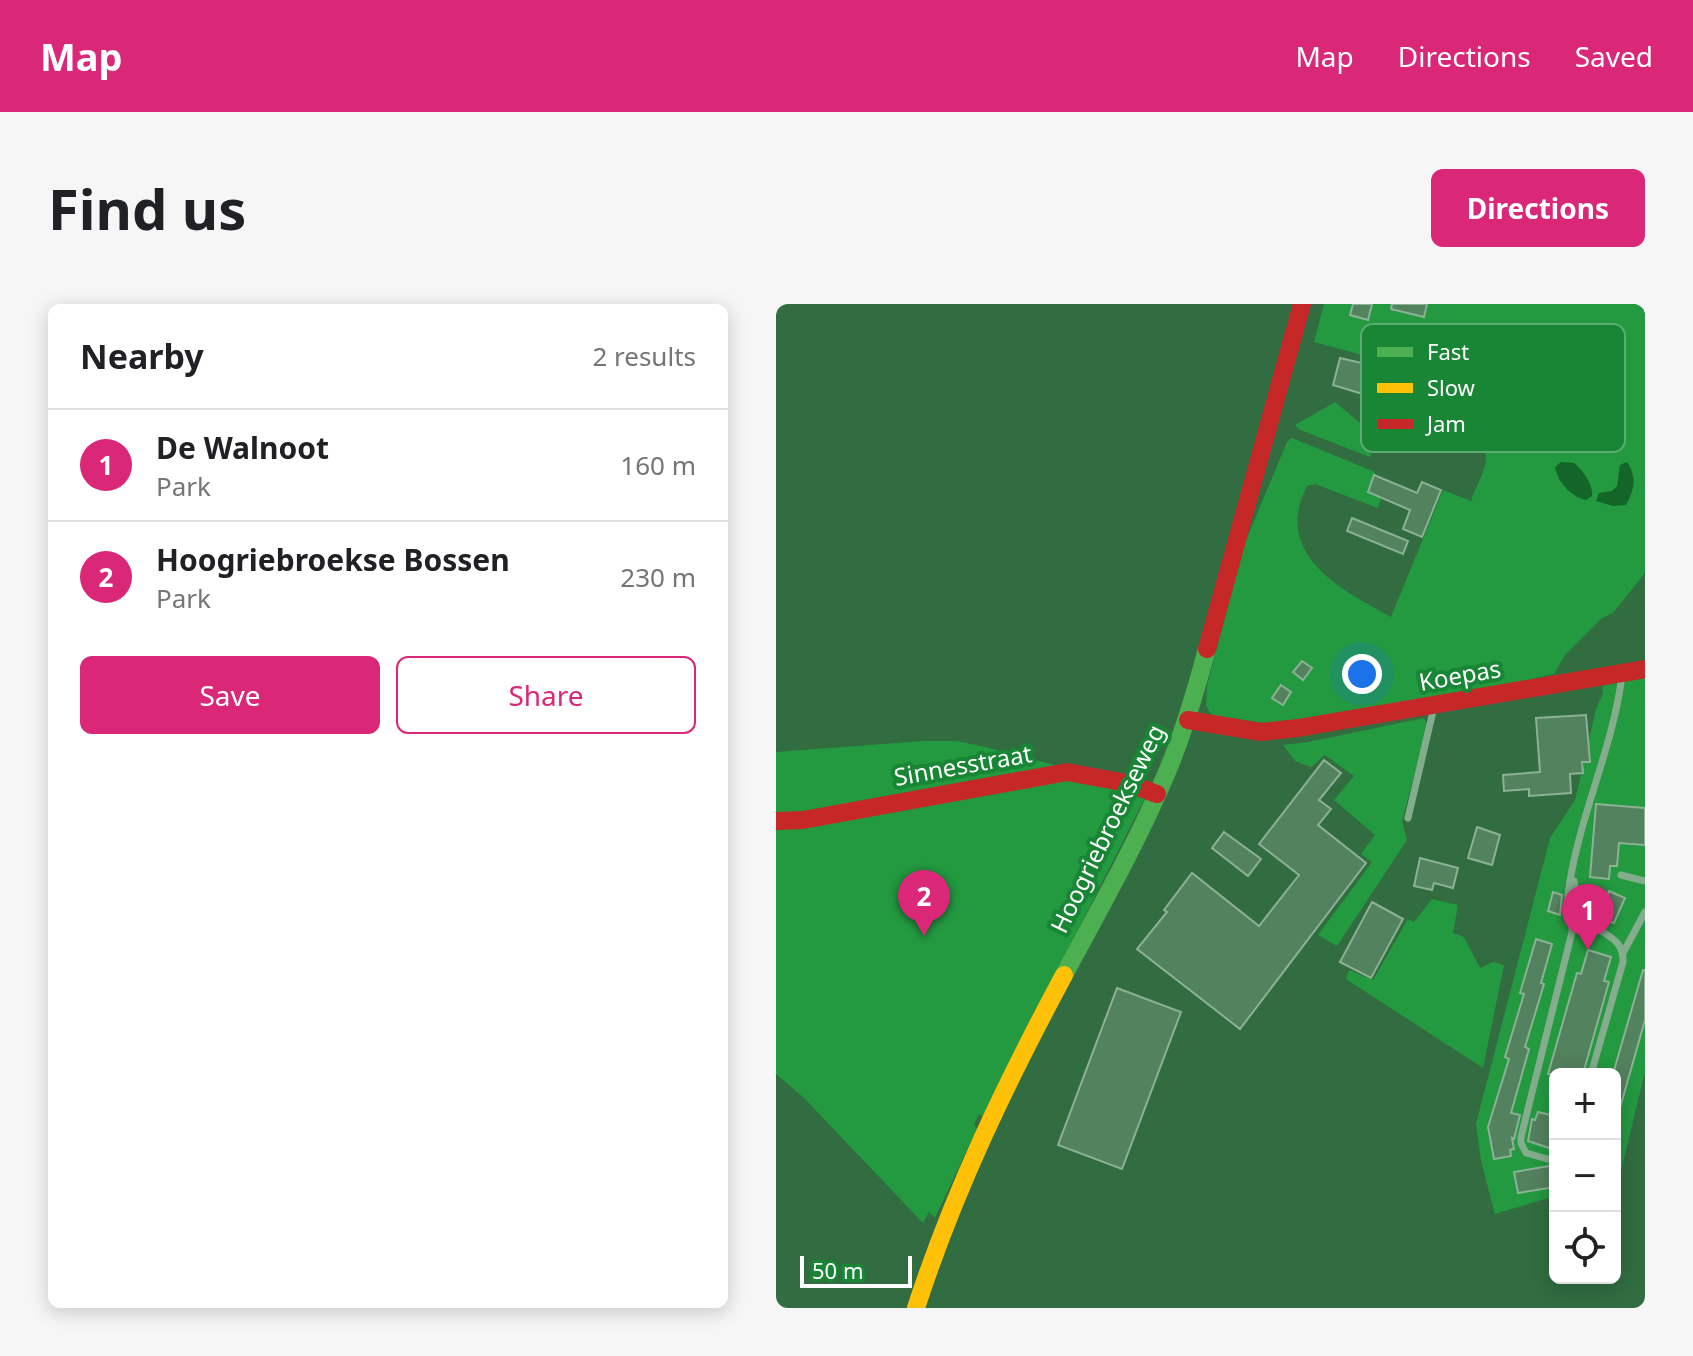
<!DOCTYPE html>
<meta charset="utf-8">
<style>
:root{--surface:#fff;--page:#f6f6f6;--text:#202124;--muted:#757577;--line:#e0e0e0;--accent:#db2777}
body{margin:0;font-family:"Noto Sans",sans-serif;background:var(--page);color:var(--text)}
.controls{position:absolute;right:24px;bottom:24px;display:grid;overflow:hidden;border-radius:12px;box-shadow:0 4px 20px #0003}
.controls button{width:72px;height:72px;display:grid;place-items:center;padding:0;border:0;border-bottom:2px solid var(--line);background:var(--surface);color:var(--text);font:40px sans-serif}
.scale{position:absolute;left:24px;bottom:20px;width:112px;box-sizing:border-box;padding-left:8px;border:4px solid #fff;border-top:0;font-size:22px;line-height:28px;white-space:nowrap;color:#fff;-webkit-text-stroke:6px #188635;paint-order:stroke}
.you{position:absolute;left:586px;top:370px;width:28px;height:28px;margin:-20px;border:6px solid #fff;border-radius:50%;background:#1a73e8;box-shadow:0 0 0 12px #1a73e833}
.badge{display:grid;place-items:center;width:52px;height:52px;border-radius:50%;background:var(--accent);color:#fff;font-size:26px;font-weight:700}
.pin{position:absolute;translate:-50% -66px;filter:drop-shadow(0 2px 4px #0008)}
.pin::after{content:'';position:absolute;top:42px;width:28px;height:24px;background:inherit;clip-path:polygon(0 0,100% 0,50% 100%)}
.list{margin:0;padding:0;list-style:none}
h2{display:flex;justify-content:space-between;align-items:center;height:104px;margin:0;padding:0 32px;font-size:34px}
h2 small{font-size:26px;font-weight:400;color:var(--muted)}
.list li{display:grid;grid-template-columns:52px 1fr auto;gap:24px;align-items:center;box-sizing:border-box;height:112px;padding:0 32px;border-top:2px solid var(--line)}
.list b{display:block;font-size:30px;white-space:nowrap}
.list p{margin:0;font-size:26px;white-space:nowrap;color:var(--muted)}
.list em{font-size:26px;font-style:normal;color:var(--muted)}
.actions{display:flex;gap:16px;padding:24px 32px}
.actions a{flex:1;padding:18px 0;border:2px solid var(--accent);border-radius:12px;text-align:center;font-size:28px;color:var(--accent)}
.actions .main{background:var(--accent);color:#fff}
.icon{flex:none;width:44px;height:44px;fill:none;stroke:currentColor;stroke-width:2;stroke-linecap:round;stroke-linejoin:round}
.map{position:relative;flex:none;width:869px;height:1004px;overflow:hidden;border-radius:12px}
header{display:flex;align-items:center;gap:48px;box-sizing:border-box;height:112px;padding:0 40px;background:var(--accent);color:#fff}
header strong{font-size:38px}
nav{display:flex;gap:44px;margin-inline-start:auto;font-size:28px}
.intro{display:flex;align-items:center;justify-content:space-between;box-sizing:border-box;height:192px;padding:0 48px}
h1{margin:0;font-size:56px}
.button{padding:20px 36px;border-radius:12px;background:var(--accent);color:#fff;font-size:28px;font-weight:700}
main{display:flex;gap:48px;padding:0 48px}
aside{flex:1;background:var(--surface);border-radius:12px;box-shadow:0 4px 20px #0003}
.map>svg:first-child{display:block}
.green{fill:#239940;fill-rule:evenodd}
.water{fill:#136528}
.building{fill:#53825e;stroke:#8cb195;stroke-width:2}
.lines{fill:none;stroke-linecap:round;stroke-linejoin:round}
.lane{stroke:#84ad8e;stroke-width:7}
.fast{stroke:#4caf50;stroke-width:18}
.slow{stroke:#ffc107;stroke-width:18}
.jam{stroke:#c62828;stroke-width:18}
.labels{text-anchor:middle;stroke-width:8;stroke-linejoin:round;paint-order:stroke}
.street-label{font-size:24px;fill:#fff;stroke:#188635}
.key{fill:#188635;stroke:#5daa72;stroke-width:2}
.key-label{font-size:22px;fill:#fff}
</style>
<header>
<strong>Map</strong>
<nav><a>Map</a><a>Directions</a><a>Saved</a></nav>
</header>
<div class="intro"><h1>Find us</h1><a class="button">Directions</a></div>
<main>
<aside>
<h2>Nearby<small>2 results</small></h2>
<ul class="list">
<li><span class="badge">1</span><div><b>De Walnoot</b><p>Park</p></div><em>160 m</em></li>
<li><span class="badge">2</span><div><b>Hoogriebroekse Bossen</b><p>Park</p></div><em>230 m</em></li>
</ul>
<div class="actions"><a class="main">Save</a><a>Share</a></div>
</aside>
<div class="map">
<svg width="869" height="1004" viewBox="0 0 869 1004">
<rect width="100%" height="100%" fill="#316d41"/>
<g class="green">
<path d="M 548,0 L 869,0 L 869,269 L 837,309 L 826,314 L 789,351 L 778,370 L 702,387 L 501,421 L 435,411 L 430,401 L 431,382 L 468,241 L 511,138 L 516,134 L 599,168 L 597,179 L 608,185 L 602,204 L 539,180 L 531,182 C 496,250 565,286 615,313 L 667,186 L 695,197 C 699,184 709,168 710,156 C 711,128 686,111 661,109 C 653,108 644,112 636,114 L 627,137 L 599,117 L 608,98 C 629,93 629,76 619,60 L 538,38 ZM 805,166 L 816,186 L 802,194 L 782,175 Z"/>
<path d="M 559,98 L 601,133 L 594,153 L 524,126 L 519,121 Z"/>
<path d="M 869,374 L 869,768 L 844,871 L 839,873 L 839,770 L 779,770 L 779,892 L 719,910 L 705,857 L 700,820 L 774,534 L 799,496 L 820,405 L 827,389 L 826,382 Z"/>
<path d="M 648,414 L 652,422 L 626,517 L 631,536 L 561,642 L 542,631 L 596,558 L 585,550 L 599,531 L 558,496 L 578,472 L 549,451 L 535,463 L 519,457 L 507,441 L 532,438 Z"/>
<path d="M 147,437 L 181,437 L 209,443 L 290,464 L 300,477 L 364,491 L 369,494 L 207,813 L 203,810 L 198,820 L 201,825 L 159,914 L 153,908 L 147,919 L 28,794 L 0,770 L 0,448 Z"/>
<path d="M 656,595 L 682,601 L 677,629 L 688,633 L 704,664 L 717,658 L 728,661 L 707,764 L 570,675 L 573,666 L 597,676 L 632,615 L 638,618 Z"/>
</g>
<g class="water">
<path d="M 785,158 L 798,159 C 807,167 817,180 816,192 L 810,196 C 794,192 782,178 779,163 Z"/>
<path d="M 851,158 C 861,173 859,185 850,201 L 837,202 L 820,197 L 823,189 L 836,187 L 841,182 L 844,161 Z"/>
</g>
<g class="building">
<path d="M 577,0 L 596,0 L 592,16 L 574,11 Z"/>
<path d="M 616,0 L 651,0 L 648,13 L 615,5 Z"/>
<path d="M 564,54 L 590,60 L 586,77 L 594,79 L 590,91 L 557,81 Z"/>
<path d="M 598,171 L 641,189 L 646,178 L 665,186 L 646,233 L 627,225 L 634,206 L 592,188 Z"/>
<path d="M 576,214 L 632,237 L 627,250 L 571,227 Z"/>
<path d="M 526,357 L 536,364 L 527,376 L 517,368 Z"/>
<path d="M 505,381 L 515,388 L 507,401 L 496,394 Z"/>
<path d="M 810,411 L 814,458 L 806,458 L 807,469 L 794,470 L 795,489 L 753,492 L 753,485 L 728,487 L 727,471 L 764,468 L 760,414 Z"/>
<path d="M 548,456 L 565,469 L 543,496 L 555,505 L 542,521 L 590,559 L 464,725 L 361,645 L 391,608 L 388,606 L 416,569 L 483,622 L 523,571 L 483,540 Z"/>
<path d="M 820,500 L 869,504 L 869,541 L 843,539 L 841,562 L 834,562 L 833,575 L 814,573 Z"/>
<path d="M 701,523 L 724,531 L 716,561 L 692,554 Z"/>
<path d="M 448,528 L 485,555 L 472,572 L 436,544 Z"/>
<path d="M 644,554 L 682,564 L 677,584 L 658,579 L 656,586 L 638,582 Z"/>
<path d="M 833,587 L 849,594 L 838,619 L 823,613 Z"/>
<path d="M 777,588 L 786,591 L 784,611 L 772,607 Z"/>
<path d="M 596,598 L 627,615 L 595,674 L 564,658 Z"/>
<path d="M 760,635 L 776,640 L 765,679 L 768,680 L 749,743 L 753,745 L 735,809 L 744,811 L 738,835 L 736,834 L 738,845 L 734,846 L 735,852 L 718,855 L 712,823 L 733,755 L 729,753 L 748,690 L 744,689 Z"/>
<path d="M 812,646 L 835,653 L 828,677 L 833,678 L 807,770 L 772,770 L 801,669 L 805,670 Z"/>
<path d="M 867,666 L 869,666 L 869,716 L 842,811 L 839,810 L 839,770 L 837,770 Z"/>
<path d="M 341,684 L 405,708 L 346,865 L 282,841 Z"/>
<path d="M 762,808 L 779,812 L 779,846 L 752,837 L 756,815 L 759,816 Z"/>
<path d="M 773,862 L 776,863 L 779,883 L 742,889 L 738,868 Z"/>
</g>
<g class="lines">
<g class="lane">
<path d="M 632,514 L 658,403"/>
<path d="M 845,571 L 869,577"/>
<path d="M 798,577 C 800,591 803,604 811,615 C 825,632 848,632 847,658 L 815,770"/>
<path d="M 847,649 L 869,608"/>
<path d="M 779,857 L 750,849 L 745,839 L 745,833 L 796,628 C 796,616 791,603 792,591 C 801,516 837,446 846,371"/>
</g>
<path class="fast" d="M 288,671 C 324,604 362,537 391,468 C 408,428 420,386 431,345"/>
<path class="slow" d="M 140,1004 C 178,887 230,779 288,671"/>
<g class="jam">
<path d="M 431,345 L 526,0"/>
<path d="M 412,416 L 485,428 L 522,424 L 869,365"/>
<path d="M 0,517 L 27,516 L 291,468 L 351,479 L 381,490"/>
</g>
</g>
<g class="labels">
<g class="street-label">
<text transform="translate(684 372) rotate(-10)" y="8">Koepas</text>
<text transform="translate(187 462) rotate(-10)" y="8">Sinnesstraat</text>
<text transform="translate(332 525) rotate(-64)" y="8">Hoogriebroekseweg</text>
</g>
</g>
<rect x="585" y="20" width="264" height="128" rx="12" class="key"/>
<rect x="601" y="43" width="36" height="10" fill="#4caf50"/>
<rect x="601" y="79" width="36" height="10" fill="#ffc107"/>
<rect x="601" y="115" width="36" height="10" fill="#c62828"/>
<g class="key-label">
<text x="651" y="56">Fast</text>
<text x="651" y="92">Slow</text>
<text x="651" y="128">Jam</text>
</g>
</svg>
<div class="controls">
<button>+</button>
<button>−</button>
<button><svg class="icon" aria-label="locate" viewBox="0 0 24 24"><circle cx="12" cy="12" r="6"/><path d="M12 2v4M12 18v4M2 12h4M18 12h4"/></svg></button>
</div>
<div class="scale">50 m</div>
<div class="you"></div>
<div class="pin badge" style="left:812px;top:646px">1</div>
<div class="pin badge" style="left:148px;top:632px">2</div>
</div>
</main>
